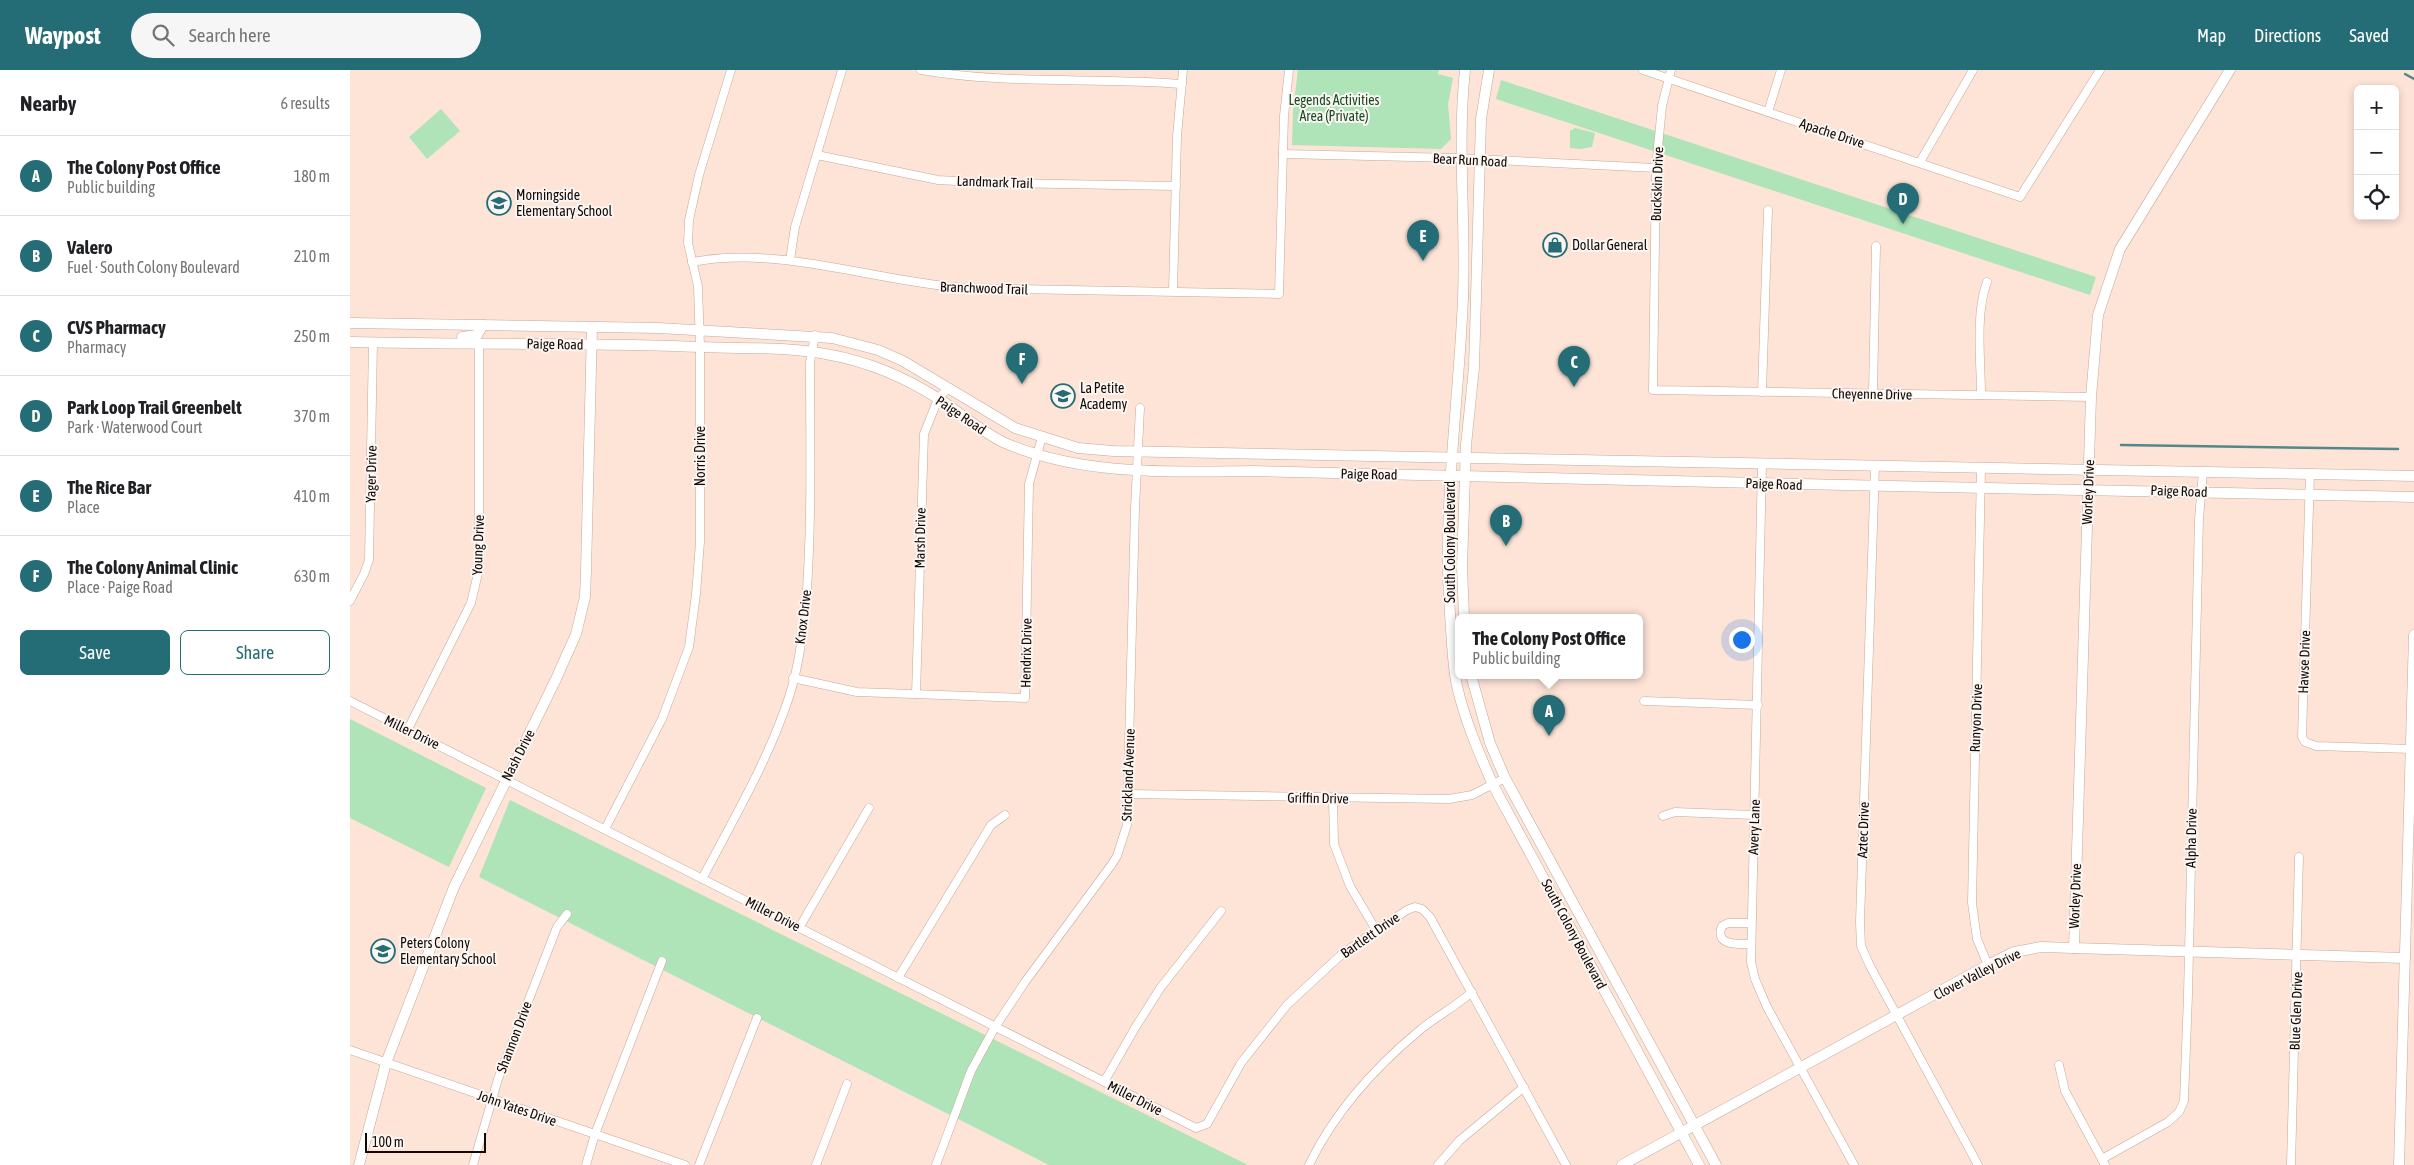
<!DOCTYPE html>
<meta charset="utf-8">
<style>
:root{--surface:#fff;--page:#f6f6f6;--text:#202124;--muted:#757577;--line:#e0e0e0;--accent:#246d77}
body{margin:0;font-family:"Asap Condensed",sans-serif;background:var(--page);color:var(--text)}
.controls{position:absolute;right:15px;top:15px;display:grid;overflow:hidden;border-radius:8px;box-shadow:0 2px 8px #0003}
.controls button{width:45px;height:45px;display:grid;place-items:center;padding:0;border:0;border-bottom:1px solid var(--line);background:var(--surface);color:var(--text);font:25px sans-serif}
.scale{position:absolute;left:15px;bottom:12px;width:121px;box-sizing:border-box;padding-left:5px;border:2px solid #120905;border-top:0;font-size:14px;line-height:18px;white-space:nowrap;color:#120905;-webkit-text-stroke:4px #fcf6f2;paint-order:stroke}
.you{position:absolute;left:1391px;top:569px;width:18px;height:18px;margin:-12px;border:4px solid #fff;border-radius:50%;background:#1a73e8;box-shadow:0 0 0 8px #1a73e833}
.badge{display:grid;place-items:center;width:32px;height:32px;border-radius:50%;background:var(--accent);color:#fff;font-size:16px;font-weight:700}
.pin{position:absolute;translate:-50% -41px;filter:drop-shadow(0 1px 2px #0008)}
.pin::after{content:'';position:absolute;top:26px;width:18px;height:15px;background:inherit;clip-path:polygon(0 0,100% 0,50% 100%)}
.popup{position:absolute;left:1105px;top:544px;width:188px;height:65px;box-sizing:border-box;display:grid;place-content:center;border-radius:8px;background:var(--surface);filter:drop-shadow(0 1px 4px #0005);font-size:16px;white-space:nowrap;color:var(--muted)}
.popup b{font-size:19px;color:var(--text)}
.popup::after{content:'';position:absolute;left:50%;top:100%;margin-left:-10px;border:10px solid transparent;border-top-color:var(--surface)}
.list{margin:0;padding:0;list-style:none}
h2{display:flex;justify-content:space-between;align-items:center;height:65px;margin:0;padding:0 20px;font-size:21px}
h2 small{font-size:16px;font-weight:400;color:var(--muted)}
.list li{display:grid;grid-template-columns:32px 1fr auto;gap:15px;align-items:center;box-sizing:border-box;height:80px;padding:0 20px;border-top:1px solid var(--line)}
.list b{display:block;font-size:19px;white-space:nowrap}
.list p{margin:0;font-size:16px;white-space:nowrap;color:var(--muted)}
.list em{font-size:16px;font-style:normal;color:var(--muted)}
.actions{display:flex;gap:10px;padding:15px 20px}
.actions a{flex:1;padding:11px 0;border:1px solid var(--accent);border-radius:8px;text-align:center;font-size:18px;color:var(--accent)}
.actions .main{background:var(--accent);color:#fff}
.icon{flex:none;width:28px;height:28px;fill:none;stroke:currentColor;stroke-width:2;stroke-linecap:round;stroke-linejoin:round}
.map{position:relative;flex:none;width:2064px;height:1095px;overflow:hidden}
header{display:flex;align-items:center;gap:30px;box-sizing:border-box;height:70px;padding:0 25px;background:var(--accent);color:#fff}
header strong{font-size:24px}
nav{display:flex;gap:28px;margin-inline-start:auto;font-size:18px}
.search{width:350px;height:45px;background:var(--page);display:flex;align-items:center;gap:12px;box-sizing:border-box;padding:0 18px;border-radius:28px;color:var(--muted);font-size:19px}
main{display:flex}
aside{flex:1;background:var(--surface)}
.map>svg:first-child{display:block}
.green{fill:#afe3b8}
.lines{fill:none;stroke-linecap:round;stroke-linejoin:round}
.stream{stroke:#52888a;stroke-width:2.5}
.street-casing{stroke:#c5a999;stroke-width:9}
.secondary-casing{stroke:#c5a999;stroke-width:11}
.street{stroke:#fff;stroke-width:8}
.secondary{stroke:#fff;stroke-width:10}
.labels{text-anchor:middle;stroke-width:4;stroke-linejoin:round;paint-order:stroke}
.park-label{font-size:14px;fill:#144d25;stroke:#fcf6f2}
.street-label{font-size:14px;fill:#120905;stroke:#fcf6f2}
.poi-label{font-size:14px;fill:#120905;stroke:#fcf6f2;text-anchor:start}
</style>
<header>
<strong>Waypost</strong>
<div class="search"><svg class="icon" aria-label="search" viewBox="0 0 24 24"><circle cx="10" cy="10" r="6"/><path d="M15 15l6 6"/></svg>Search here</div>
<nav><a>Map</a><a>Directions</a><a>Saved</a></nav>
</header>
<main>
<aside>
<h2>Nearby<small>6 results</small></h2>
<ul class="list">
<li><span class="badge">A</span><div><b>The Colony Post Office</b><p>Public building</p></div><em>180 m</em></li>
<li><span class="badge">B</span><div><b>Valero</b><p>Fuel · South Colony Boulevard</p></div><em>210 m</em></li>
<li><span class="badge">C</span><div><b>CVS Pharmacy</b><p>Pharmacy</p></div><em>250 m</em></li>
<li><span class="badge">D</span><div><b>Park Loop Trail Greenbelt</b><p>Park · Waterwood Court</p></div><em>370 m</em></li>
<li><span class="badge">E</span><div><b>The Rice Bar</b><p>Place</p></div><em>410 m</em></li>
<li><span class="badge">F</span><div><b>The Colony Animal Clinic</b><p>Place · Paige Road</p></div><em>630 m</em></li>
</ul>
<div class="actions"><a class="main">Save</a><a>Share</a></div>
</aside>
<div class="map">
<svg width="2064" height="1095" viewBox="0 0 2064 1095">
<rect width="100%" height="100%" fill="#fde4d7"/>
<g class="green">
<path d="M 948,0 L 1089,0 L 1088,4 L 1103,8 L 1098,34 L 1101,69 L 1091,79 L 942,75 L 943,41 Z"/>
<path d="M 1151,10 L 1746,207 L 1740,225 L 1146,29 Z"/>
<path d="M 91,39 L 110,61 L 77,89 L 59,67 Z"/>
<path d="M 1225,58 L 1245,63 L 1242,77 L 1230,79 L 1220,78 L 1220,61 Z"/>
<path d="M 0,649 L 136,718 L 99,797 L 0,748 Z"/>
<path d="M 160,730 L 898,1095 L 699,1095 L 129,807 Z"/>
</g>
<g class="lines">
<g class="stream">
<path d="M 2055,4 L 2064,9"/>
<path d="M 1771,375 L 2048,379"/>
</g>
<g class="street-casing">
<g id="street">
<path d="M 571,0 C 657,15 746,7 832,14"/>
<path d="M 1293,0 L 1670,127 L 1750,0"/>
<path d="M 1321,0 L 1312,36 L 1306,98 L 1303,320 L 1741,327"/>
<path d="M 1418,42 L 1431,0"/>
<path d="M 933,84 L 1106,88 L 1306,98"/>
<path d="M 467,85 L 588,110 L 644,113 L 826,116"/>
<path d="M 1570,92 L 1623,0"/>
<path d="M 440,190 L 445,157 L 492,0"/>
<path d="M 342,192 C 433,175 525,212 616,218 L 929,224 L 934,46 L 939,0"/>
<path d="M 823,221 L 827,66 L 833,0"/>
<path d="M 1412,322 L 1418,140"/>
<path d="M 1523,323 L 1526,176"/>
<path d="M 1631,325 C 1631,292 1625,243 1637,212"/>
<path d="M 1412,394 L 1401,892 L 1405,909 L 1417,937 L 1504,1095"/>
<path d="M 1525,396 L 1510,852 L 1511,876 L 1520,896 L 1628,1095"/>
<path d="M 1631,399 L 1622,833 L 1627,869 L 1638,895"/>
<path d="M 1960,404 L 1952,667 L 1955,672 L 1966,676 L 2061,679"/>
<path d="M 0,531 L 14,504 L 19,490 L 23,272"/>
<path d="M 443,608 L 507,622 L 675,628 L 679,414 L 692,367"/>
<path d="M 566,624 L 574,364 L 588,329 L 598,318"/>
<path d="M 0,631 L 846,1058 L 857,1054 L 891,993 L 937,935 L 993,883 L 1057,840 L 1065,837 L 1072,839 L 1080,847 L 1216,1095"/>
<path d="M 1294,631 L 1408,635"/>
<path d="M 57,661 L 121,533 L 129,499 L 129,273"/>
<path d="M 778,724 L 1099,729 L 1122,725 L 1155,708"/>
<path d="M 983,728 L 984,774 L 1000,816 L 1026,860"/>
<path d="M 1313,746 L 1325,742 L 1404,745"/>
<path d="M 255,759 L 312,649 L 339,577 L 346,524 L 350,472 L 350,277 L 348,216 L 338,173 L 339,150 L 349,105 L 381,0"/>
<path d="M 352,809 C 383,750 418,691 439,627 C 450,593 454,555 457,519 C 462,443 460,367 460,292 L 465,265"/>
<path d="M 449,858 L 519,738"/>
<path d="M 1400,874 C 1388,874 1364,876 1372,856 L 1378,853 L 1401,853"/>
<path d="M 548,908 L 641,755 L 655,745"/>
<path d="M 0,980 L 335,1095"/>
<path d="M 1709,995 L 1715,1021 L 1755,1095"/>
<path d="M 754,1012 L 785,958 L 811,917 L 871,841"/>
<path d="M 1752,1089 L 1818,1052 L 1829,1042 L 1834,1031 L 1838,925 L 1849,449 L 1853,402"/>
<path d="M 123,1095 L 148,1009 L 207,857 L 217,844"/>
<path d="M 236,1095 L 245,1064 L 312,891"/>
<path d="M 349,1095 L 407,948"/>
<path d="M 466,1095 L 497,1014"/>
<path d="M 586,1095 L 621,1001 L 645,957 L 675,912 L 762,794 L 767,786 L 777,755 L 785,438 L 790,338"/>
<path d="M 959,1095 C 985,1041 1024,998 1070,960 C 1087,946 1105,937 1122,922"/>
<path d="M 1088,1095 L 1110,1070 L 1174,1017"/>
<path d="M 1941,1095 L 1949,787"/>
</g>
</g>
<g class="secondary-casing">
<g id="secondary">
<path d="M 1115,0 C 1107,75 1116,151 1113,227 C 1109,333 1092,438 1100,544 C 1102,568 1102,593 1107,616 C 1115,651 1129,683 1143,715 L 1349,1095"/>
<path d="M 0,253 L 308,258 L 482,268 L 528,280 L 553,291 L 665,358 L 728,378 L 763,381 L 2064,406"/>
<path d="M 112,267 L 127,265 L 133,255"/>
<path d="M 0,272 C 117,275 234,272 351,277 C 393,279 439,276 481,285 C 519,292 556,308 589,329 C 611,343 631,362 655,373 C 732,406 822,402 904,401 C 1291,412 1677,418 2064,427"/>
<path d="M 1114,547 L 1112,497 L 1116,375 L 1124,298 L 1131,49 L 1139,0"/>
<path d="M 1121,605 L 1140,673 L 1155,708 L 1366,1095"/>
<path d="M 1724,878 L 1741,327 L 1748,245 L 1770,179 L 1880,0"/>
<path d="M 9,1095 L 36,993 L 104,817 L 206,609 L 226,564 L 235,527 L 236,501 L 242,257"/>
<path d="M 1272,1095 L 1638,895 L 1664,882 L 1691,877 L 2055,888"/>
<path d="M 2049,1095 L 2064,565"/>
</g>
</g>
<use href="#street" class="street"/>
<use href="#secondary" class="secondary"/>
</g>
<defs>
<g id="school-ring" transform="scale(1.25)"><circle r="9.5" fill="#fcf6f2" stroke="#246d77" stroke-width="1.5"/><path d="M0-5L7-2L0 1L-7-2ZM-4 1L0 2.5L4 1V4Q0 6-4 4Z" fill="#246d77"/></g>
<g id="shop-ring" transform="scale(1.25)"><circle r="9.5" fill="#fcf6f2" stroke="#246d77" stroke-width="1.5"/><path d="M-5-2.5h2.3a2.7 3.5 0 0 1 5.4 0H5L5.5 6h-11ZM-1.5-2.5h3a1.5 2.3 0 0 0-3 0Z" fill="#246d77"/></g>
</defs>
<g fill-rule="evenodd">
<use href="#school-ring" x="149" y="133"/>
<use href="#shop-ring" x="1205" y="175"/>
<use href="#school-ring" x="713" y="326"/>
<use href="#school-ring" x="33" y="881"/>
</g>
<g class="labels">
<g class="park-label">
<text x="984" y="35">Legends Activities<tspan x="984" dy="16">Area (Private)</tspan></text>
</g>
<g class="street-label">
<text transform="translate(1482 63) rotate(18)" y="5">Apache Drive</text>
<text transform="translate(1120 90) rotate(3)" y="5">Bear Run Road</text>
<text transform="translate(645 112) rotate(2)" y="5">Landmark Trail</text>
<text transform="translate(1307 114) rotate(-88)" y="5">Buckskin Drive</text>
<text transform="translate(634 218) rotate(2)" y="5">Branchwood Trail</text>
<text transform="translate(205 274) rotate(1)" y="5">Paige Road</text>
<text transform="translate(1522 324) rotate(1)" y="5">Cheyenne Drive</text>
<text transform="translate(611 345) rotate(34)" y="5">Paige Road</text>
<text transform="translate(350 386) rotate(-90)" y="5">Norris Drive</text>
<text transform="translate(21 404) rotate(-89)" y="5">Yager Drive</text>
<text transform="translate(1019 404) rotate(1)" y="5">Paige Road</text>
<text transform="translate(1424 414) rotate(2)" y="5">Paige Road</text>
<text transform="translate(1829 421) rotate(2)" y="5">Paige Road</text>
<text transform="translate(1738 422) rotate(-88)" y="5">Worley Drive</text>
<text transform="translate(570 468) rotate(-89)" y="5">Marsh Drive</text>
<text transform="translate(1100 472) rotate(-90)" y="5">South Colony Boulevard</text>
<text transform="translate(128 475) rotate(-88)" y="5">Young Drive</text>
<text transform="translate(453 547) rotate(-83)" y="5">Knox Drive</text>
<text transform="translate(676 583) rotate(-89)" y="5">Hendrix Drive</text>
<text transform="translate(1954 592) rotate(-88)" y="5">Hawse Drive</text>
<text transform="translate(1626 648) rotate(-88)" y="5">Runyon Drive</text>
<text transform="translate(62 662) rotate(26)" y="5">Miller Drive</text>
<text transform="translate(168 685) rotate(-63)" y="5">Nash Drive</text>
<text transform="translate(778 705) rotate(-88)" y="5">Strickland Avenue</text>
<text transform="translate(968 728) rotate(1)" y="5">Griffin Drive</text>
<text transform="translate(1404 757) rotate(-88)" y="5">Avery Lane</text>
<text transform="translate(1513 760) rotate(-88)" y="5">Aztec Drive</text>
<text transform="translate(1841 768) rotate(-89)" y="5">Alpha Drive</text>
<text transform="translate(1725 826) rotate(-88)" y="5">Worley Drive</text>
<text transform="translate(423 844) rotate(27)" y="5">Miller Drive</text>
<text transform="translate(1224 864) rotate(62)" y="5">South Colony Boulevard</text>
<text transform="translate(1020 865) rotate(-35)" y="5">Bartlett Drive</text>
<text transform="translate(1627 904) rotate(-27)" y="5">Clover Valley Drive</text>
<text transform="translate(1946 941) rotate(-88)" y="5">Blue Glen Drive</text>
<text transform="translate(164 967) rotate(-69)" y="5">Shannon Drive</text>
<text transform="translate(785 1028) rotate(27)" y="5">Miller Drive</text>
<text transform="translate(167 1038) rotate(19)" y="5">John Yates Drive</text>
</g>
<g class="poi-label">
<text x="166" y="130">Morningside<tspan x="166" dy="16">Elementary School</tspan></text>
<text x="1222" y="180">Dollar General</text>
<text x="730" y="323">La Petite<tspan x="730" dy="16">Academy</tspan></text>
<text x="50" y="878">Peters Colony<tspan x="50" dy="16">Elementary School</tspan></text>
</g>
</g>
</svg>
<div class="controls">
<button>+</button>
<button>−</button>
<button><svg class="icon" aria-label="locate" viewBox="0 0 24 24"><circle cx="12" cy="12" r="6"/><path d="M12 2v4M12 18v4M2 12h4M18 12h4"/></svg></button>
</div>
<div class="scale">100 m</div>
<div class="you"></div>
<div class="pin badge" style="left:1199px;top:666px">A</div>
<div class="popup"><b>The Colony Post Office</b>Public building</div>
<div class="pin badge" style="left:1156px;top:476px">B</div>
<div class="pin badge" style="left:1224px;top:317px">C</div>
<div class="pin badge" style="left:1553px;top:154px">D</div>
<div class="pin badge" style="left:1073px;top:191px">E</div>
<div class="pin badge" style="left:672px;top:314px">F</div>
</div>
</main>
